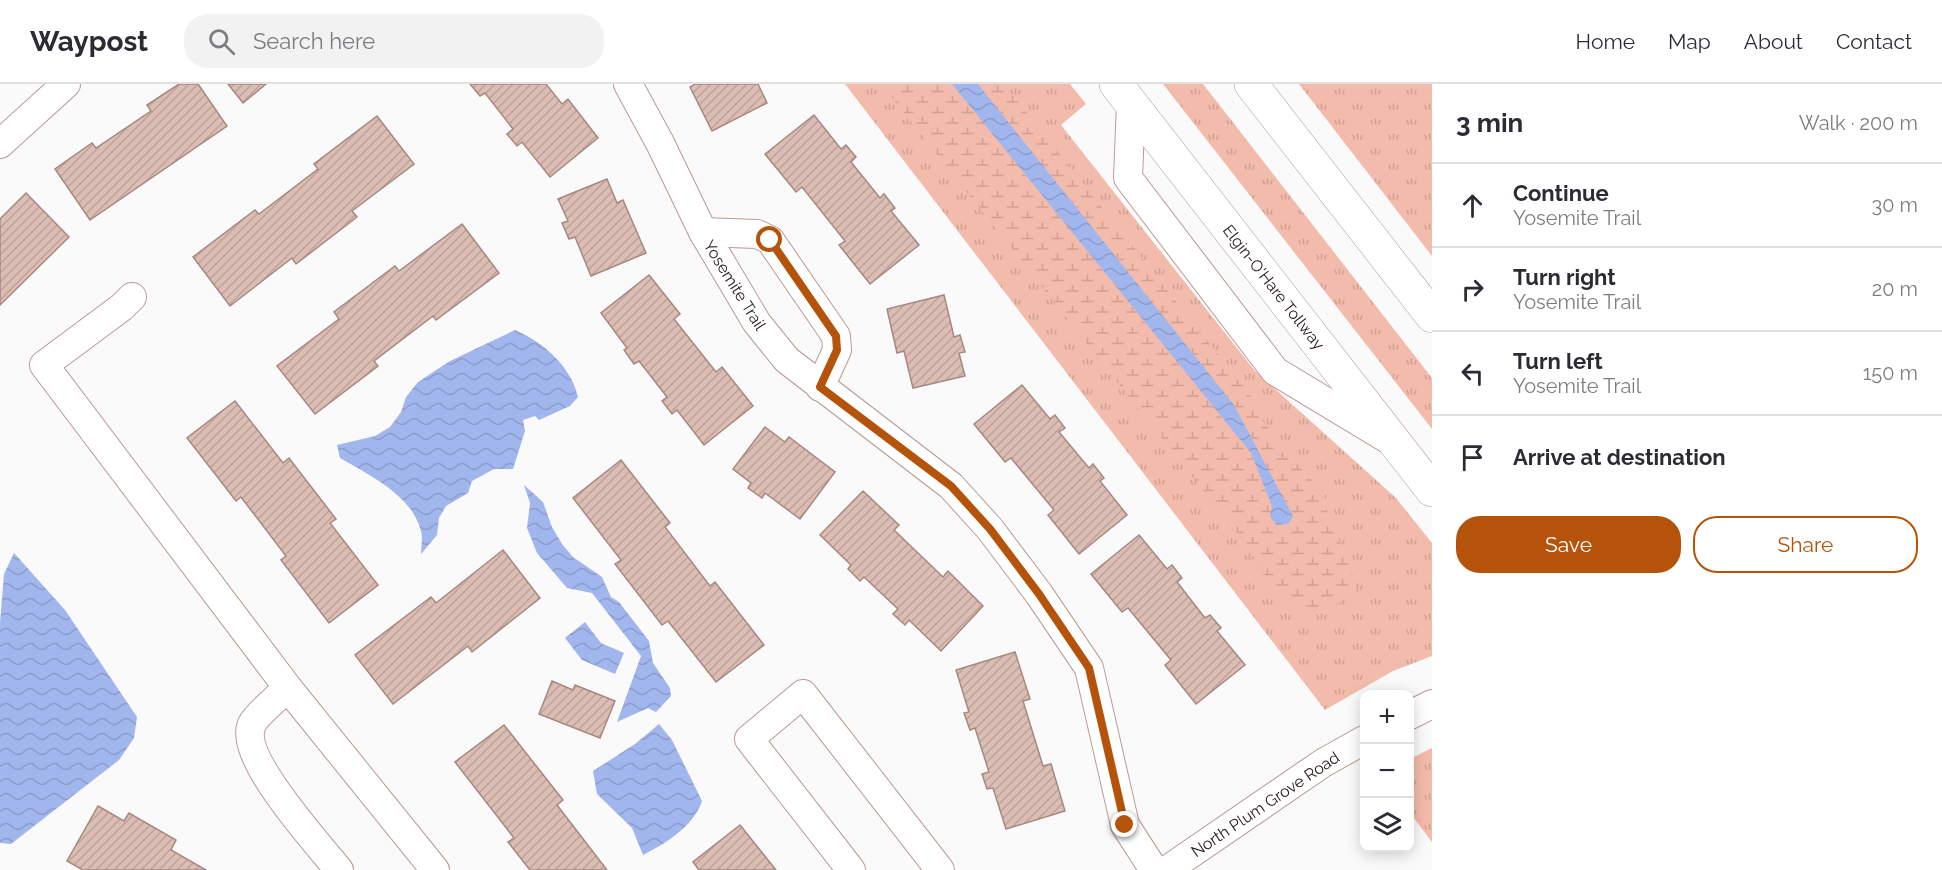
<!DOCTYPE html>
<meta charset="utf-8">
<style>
:root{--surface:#fff;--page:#f2f2f3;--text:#2b2b33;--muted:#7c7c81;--line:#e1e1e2;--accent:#b45309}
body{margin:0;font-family:Raleway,sans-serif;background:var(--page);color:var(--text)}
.controls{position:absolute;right:18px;bottom:18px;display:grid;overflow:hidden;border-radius:12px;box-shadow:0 3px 15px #0003}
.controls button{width:54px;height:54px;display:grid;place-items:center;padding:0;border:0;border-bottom:2px solid var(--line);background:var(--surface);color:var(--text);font:30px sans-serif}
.stop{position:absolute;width:18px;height:18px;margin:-14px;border:4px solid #b45309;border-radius:50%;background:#fff}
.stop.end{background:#b45309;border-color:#fff;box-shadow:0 2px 6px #0008}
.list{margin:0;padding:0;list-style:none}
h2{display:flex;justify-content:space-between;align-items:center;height:78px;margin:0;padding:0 24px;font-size:26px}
h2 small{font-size:20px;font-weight:400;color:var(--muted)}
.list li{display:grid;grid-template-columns:39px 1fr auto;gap:18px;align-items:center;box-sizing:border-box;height:84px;padding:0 24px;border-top:2px solid var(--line)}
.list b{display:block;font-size:22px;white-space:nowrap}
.list p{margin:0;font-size:20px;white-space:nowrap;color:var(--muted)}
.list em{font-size:20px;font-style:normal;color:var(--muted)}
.actions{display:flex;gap:12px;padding:18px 24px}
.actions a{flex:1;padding:14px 0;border:2px solid var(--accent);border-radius:24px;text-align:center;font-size:21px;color:var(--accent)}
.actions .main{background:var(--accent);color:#fff}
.icon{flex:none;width:33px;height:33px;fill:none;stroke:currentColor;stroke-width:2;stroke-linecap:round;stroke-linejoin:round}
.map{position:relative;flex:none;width:1432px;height:786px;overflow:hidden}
header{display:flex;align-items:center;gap:36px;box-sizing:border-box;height:84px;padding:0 30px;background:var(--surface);border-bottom:2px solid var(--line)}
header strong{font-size:28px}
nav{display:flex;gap:33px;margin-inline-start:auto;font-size:21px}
.search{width:420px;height:54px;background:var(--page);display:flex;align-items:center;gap:15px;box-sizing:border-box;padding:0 21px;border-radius:24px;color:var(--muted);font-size:22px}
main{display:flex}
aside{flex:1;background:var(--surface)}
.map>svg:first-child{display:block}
.grass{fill:url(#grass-tufts)}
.wetland{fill:url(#wetland-marsh)}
.water{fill:url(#water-waves)}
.building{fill:url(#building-hatch);stroke:#a68880;stroke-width:1.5}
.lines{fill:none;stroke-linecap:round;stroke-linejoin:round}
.minor-casing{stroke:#b89a91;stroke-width:30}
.highway-casing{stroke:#b89a91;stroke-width:34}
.minor{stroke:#fff;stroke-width:28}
.highway{stroke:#fff;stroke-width:33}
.route{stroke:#b45309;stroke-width:8}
.labels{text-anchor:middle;stroke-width:6;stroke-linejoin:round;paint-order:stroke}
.street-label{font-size:16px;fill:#2b201d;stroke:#fff}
</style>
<header>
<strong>Waypost</strong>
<div class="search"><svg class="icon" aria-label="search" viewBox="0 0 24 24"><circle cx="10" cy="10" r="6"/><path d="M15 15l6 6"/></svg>Search here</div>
<nav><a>Home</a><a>Map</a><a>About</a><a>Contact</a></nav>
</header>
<main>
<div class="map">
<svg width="1432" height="786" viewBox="0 0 1432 786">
<defs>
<pattern id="grass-tufts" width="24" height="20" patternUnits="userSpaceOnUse" patternTransform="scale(1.5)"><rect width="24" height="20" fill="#f3bbab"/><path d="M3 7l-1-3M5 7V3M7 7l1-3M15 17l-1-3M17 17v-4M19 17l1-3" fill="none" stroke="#d0a093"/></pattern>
<pattern id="wetland-marsh" width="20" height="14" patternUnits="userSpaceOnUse" patternTransform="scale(1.5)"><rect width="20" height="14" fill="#f3bbab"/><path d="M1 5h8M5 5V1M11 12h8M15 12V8" fill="none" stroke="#d0a093"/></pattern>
<pattern id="water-waves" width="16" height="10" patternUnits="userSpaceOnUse" patternTransform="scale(1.5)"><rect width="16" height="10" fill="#a2b6ee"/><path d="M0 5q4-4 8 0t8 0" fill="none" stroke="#8c9ccc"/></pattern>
<pattern id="building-hatch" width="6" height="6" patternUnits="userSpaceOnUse" patternTransform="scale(1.5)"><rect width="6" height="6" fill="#dcbdb4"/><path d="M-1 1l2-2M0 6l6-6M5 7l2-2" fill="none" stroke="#bda29a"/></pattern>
</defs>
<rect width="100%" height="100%" fill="#fafafa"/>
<g class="grass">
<path d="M 845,0 L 1070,0 L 1086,20 L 1061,41 L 1255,287 L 1396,414 L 1432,459 L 1432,572 L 1393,587 L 1325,626 Z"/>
<path d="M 1163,0 L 1203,0 L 1432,294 L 1432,345 Z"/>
<path d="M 1299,0 L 1432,0 L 1432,172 Z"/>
<path d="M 1432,664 L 1432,758 L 1410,729 L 1410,675 Z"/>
</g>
<path class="wetland" d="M 881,0 L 952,0 L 1251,370 L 1272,422 L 1288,440 L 1234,321 L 978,0 L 1004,0 L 1248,308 L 1262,336 L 1288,370 L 1324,409 L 1330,442 L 1344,464 L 1358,508 C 1344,515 1326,528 1310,530 C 1287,533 1258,480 1248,463 Z"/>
<g class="water">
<path d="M 952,0 L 978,0 L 1234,321 L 1293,432 L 1288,440 L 1277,441 L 1270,433 L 1272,422 L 1251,369 Z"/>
<path d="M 515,246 C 543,258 571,282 578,313 L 570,322 L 539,336 L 535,332 L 523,336 L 525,347 L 513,385 L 494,385 L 472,397 L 468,409 L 446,422 L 439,434 L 437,451 L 421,470 C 421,463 423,454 421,447 C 412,411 369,391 340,374 L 337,361 L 375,352 L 390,343 L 401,328 L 406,313 L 418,298 L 450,277 Z"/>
<path d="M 524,401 L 543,418 L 552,443 L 562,460 L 573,473 L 602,493 L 611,513 L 619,518 L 649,557 L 653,579 L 670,604 L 671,612 L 656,628 L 648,624 L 617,638 L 641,572 L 592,509 L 567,504 L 537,469 L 527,444 L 530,419 Z"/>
<path d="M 14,469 L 65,526 L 137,633 L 134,654 L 119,676 L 11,760 L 0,759 L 0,539 L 4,490 Z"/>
<path d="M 585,538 L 601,559 L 624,569 L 615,590 L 582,576 L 565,554 Z"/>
<path d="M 659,640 L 672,656 L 702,717 C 694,742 665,760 643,771 L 632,744 L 597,710 L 593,687 L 635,660 Z"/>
</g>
<g class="building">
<path d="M 179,0 L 198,0 L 227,42 L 90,136 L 55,85 L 92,59 L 96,64 L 151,27 L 147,21 Z"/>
<path d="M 228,0 L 266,0 L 243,19 Z"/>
<path d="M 470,0 L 546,0 L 562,20 L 568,15 L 598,54 L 550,93 L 522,58 L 517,62 L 507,50 L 513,45 L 485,9 L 480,12 Z"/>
<path d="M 695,0 L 758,0 L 767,19 L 712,47 L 690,3 Z"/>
<path d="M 814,31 L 841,65 L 846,61 L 856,73 L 851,78 L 880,114 L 884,110 L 895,124 L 891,127 L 919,161 L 870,200 L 839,161 L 845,157 L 802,103 L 796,108 L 765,70 Z"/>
<path d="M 377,32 L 414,80 L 352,127 L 357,133 L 296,180 L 292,174 L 230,222 L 193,173 L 255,126 L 259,130 L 318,85 L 314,80 Z"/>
<path d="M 607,95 L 617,119 L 623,116 L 646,169 L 591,192 L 575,153 L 569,155 L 562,139 L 568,137 L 558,115 Z"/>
<path d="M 26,109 L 69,153 L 0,221 L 0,135 Z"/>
<path d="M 462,140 L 499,189 L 436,236 L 433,232 L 374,277 L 378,282 L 315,330 L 277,282 L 339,235 L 334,228 L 395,182 L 399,187 Z"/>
<path d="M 649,191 L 680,230 L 674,235 L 716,288 L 722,283 L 753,322 L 704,361 L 677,326 L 672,330 L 662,317 L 667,313 L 639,277 L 634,280 L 624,266 L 627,264 L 601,229 Z"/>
<path d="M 944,211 L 954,253 L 960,251 L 965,268 L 959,269 L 965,292 L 913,304 L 904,267 L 897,269 L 887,225 Z"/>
<path d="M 1022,301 L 1050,335 L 1055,331 L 1065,344 L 1059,348 L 1089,384 L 1093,380 L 1104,394 L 1100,397 L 1127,431 L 1079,470 L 1048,431 L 1054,426 L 1011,374 L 1005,378 L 974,340 Z"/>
<path d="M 235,317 L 283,379 L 289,374 L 336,435 L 330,439 L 378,501 L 329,539 L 281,476 L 286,472 L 241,413 L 236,417 L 187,354 Z"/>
<path d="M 765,343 L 785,358 L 789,353 L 835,388 L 800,435 L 765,409 L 762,414 L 748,404 L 751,399 L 733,385 Z"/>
<path d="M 621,376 L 670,439 L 665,443 L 710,502 L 715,498 L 764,561 L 716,598 L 668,537 L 662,541 L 615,480 L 621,476 L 573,414 Z"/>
<path d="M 863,407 L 899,441 L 894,446 L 943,493 L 948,487 L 983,522 L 941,567 L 909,536 L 905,541 L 893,530 L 898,525 L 864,493 L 860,497 L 848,485 L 851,481 L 820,451 Z"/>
<path d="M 1139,451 L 1167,485 L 1172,481 L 1182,494 L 1177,498 L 1205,534 L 1210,531 L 1221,544 L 1217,547 L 1245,581 L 1196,620 L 1165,581 L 1171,576 L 1128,524 L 1122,528 L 1091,490 Z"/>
<path d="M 503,466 L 540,514 L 472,568 L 468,562 L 393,620 L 355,571 L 431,513 L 436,519 Z"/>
<path d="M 1015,568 L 1030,615 L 1023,617 L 1043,682 L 1051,680 L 1065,727 L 1006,745 L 993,704 L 987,705 L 982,690 L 989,688 L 975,644 L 970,646 L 964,629 L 969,628 L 956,586 Z"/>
<path d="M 552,597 L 573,606 L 575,601 L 615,617 L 600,654 L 539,630 Z"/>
<path d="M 504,641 L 563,716 L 557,721 L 607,786 L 530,786 L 508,758 L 514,754 L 455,678 Z"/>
<path d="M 98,722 L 124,737 L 129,729 L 176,756 L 171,766 L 206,786 L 83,786 L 67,777 Z"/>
<path d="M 740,741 L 776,786 L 699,786 L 693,778 Z"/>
</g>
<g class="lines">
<g class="minor-casing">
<g id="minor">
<path d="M 628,0 L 660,59 L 703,148 L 757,239 L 787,276 L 951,402 L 990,445 L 1039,510 L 1089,584 L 1125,741 L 1154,786"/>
<path d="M 1131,19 L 1128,94 L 1275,287 L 1391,357"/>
<path d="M 0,60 L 66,0"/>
<path d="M 703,148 L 757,150 L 770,156 L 836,252 L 837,266 L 820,303"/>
<path d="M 132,213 L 122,223 L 44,281 L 288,604 L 435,786"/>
<path d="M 288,604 C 279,612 257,630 252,640 C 237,672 318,760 339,786"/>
<path d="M 1410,631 L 1432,620"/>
<path d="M 851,786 L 749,655 L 803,610 L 940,786"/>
<path d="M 1167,786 L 1323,679 L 1364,656"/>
</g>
</g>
<g class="highway-casing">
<g id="highway">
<path d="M 1116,0 L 1432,406"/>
<path d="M 1251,0 L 1432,232"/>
</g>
</g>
<use href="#minor" class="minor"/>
<use href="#highway" class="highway"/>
</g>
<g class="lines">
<path class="route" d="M 770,156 L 836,252 L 837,266 L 820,303 L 951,402 L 990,445 L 1039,510 L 1089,584 L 1125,741"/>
</g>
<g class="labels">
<g class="street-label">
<text transform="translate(735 201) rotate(58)" y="6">Yosemite Trail</text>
<text transform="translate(1274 203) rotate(52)" y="6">Elgin-O'Hare Tollway</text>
<text transform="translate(1265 720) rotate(-34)" y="6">North Plum Grove Road</text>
</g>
</g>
</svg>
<div class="controls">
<button>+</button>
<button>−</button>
<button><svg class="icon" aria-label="layers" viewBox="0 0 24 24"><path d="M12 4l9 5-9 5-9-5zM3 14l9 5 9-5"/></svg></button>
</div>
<div class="stop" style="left:770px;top:156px"></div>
<div class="stop end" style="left:1125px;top:741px"></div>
</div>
<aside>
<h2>3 min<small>Walk · 200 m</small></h2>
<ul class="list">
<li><svg class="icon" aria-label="ahead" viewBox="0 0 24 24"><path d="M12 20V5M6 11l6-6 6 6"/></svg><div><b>Continue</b><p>Yosemite Trail</p></div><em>30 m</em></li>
<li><svg class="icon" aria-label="right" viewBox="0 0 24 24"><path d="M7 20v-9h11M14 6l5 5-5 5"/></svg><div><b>Turn right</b><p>Yosemite Trail</p></div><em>20 m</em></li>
<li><svg class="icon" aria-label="left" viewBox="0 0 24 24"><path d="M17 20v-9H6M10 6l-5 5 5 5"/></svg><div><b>Turn left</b><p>Yosemite Trail</p></div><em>150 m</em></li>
<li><svg class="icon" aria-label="arrive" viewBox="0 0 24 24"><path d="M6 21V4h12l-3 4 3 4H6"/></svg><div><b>Arrive at destination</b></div></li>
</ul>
<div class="actions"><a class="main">Save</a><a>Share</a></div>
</aside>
</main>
